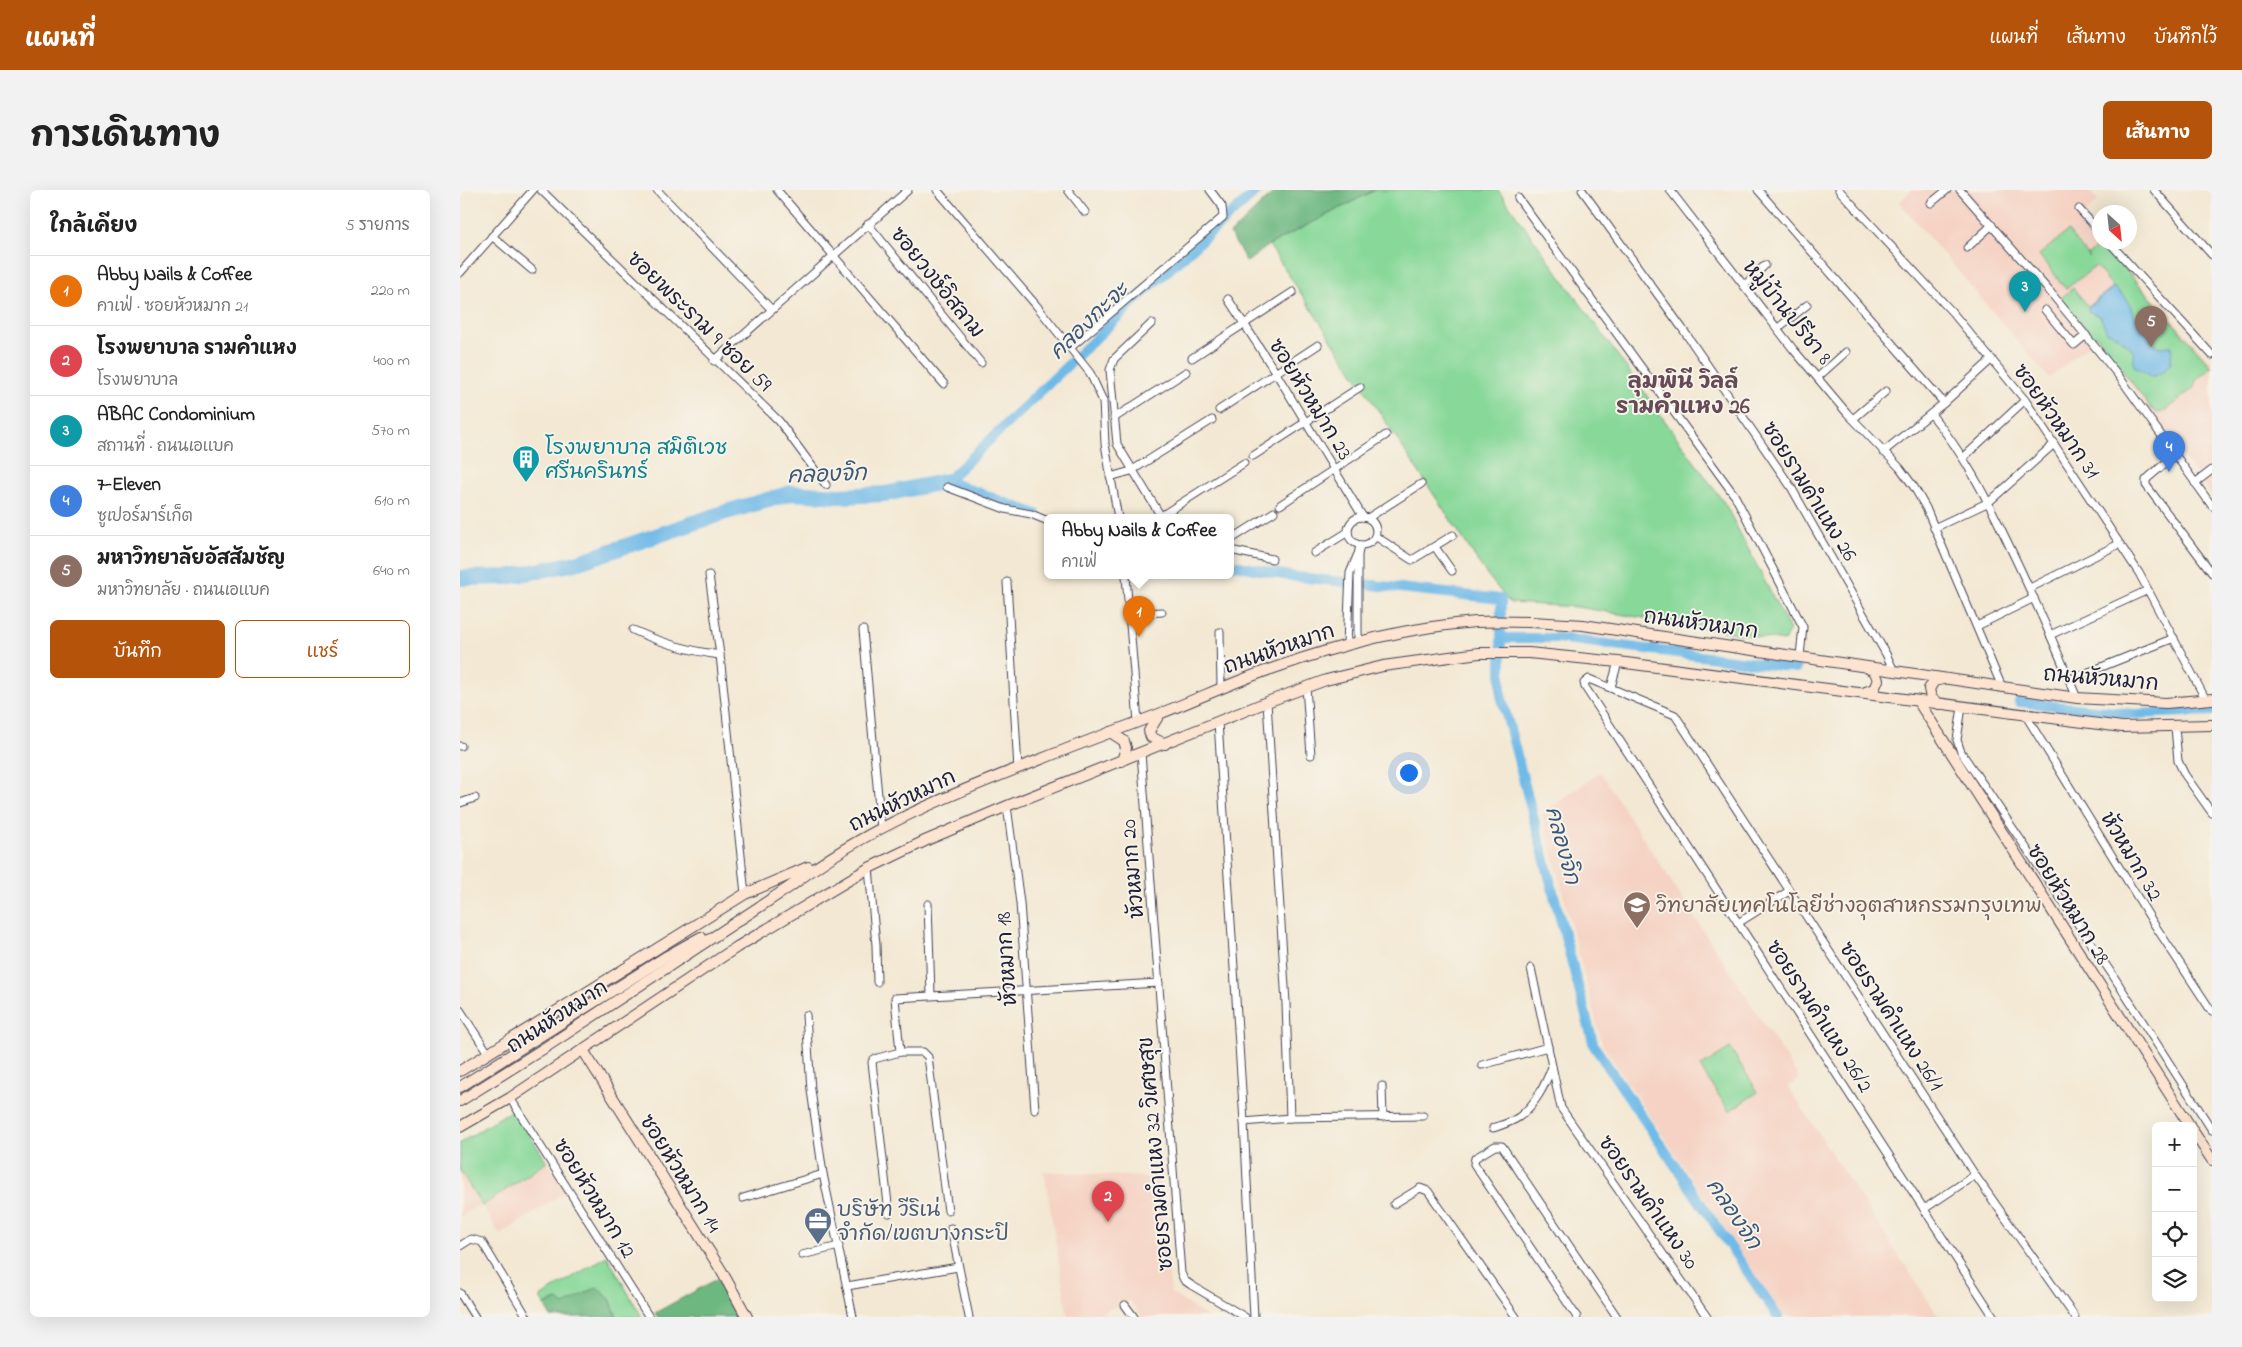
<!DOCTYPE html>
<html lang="th">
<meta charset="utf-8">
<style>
:root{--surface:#fff;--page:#f2f2f2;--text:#222;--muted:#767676;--line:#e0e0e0;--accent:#b45309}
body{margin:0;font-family:"Indie Flower","Playpen Sans Thai",sans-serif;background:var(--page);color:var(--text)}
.controls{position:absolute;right:15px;bottom:15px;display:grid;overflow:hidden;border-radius:8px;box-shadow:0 5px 20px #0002}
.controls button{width:45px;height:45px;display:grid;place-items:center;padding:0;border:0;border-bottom:1px solid var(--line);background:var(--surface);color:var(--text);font:25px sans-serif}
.compass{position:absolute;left:1632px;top:15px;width:45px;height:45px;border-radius:50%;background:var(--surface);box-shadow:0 5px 20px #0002;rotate:153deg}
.you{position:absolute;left:948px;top:582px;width:18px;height:18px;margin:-12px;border:4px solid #fff;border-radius:50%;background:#1a73e8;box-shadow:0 0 0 8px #1a73e833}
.badge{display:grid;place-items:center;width:32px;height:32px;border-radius:50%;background:var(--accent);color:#fff;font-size:16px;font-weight:700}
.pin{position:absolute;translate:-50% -41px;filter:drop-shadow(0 1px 2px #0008)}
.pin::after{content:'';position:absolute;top:26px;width:18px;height:15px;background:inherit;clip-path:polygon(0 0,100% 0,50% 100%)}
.popup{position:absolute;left:584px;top:324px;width:190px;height:65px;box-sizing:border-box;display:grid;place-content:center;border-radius:8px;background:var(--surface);filter:drop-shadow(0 1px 4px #0005);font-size:16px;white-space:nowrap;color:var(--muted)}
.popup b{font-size:19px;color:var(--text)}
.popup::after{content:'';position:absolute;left:50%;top:100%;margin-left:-10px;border:10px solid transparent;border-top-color:var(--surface)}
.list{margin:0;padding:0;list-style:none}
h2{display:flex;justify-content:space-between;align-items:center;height:65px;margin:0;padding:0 20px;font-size:21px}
h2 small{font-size:16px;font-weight:400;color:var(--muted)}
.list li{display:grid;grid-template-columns:32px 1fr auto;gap:15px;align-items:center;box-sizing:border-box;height:70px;padding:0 20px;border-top:1px solid var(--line)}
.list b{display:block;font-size:19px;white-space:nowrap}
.list p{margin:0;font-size:16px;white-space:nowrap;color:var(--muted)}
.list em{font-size:16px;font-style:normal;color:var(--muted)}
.actions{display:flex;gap:10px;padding:15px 20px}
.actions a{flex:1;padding:11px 0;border:1px solid var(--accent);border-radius:8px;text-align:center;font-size:18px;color:var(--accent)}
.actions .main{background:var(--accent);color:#fff}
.icon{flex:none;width:28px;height:28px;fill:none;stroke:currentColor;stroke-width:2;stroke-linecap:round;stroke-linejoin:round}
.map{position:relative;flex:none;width:1752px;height:1127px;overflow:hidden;border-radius:8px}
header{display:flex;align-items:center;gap:30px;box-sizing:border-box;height:70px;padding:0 25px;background:var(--accent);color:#fff}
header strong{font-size:24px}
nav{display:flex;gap:28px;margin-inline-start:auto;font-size:18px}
.intro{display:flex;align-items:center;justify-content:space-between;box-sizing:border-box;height:120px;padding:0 30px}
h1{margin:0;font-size:35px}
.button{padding:12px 22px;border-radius:8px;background:var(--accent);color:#fff;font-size:18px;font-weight:700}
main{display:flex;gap:30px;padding:0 30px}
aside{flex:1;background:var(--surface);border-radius:8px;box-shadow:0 5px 20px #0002}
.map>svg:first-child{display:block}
.built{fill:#f5d2c3}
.green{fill:#87d899;stroke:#547d6a}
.forest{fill:#6db881;stroke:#486d5e}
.water{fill:#6fbae8;stroke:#486e92}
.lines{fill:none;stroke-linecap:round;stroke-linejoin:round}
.canal{stroke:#6fbae8;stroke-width:10}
.river{stroke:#6fbae8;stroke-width:16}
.street-casing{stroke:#414052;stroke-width:9}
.secondary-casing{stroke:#414052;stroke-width:12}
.street{stroke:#fff;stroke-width:7}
.secondary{stroke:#fde4d1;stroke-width:10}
.labels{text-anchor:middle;stroke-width:4;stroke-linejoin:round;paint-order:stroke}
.street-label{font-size:21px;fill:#22223b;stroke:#f7f3e8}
.culture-label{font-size:21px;fill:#0d838f;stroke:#f7f3e8;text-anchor:start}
.education-label{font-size:21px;fill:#785e54;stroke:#f7f3e8;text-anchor:start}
.service-label{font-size:21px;fill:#4e5e75;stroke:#f7f3e8;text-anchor:start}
.water-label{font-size:22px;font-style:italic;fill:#3d5778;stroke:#f7f3e8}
.neighbourhood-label{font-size:22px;font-weight:bold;fill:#654a57;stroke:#f7f3e8}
</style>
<header>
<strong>แผนที่</strong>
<nav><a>แผนที่</a><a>เส้นทาง</a><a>บันทึกไว้</a></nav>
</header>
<div class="intro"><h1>การเดินทาง</h1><a class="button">เส้นทาง</a></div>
<main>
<aside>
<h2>ใกล้เคียง<small>5 รายการ</small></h2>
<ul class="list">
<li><span class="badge" style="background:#e8710a">1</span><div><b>Abby Nails &amp; Coffee</b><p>คาเฟ่ · ซอยหัวหมาก 21</p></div><em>220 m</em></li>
<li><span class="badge" style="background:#e0444e">2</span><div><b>โรงพยาบาล รามคำแหง</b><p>โรงพยาบาล</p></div><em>400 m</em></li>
<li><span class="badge" style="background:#0f9aa8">3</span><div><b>ABAC Condominium</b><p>สถานที่ · ถนนเอแบค</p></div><em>570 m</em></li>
<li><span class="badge" style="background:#3f7fe0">4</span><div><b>7-Eleven</b><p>ซูเปอร์มาร์เก็ต</p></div><em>610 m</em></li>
<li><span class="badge" style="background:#8d6e63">5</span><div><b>มหาวิทยาลัยอัสสัมชัญ</b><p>มหาวิทยาลัย · ถนนเอแบค</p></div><em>640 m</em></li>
</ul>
<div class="actions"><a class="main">บันทึก</a><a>แชร์</a></div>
</aside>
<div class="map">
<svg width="1752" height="1127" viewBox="0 0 1752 1127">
<rect width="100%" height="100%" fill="#f7f3e8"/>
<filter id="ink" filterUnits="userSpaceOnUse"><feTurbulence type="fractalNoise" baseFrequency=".02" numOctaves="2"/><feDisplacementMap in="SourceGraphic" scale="10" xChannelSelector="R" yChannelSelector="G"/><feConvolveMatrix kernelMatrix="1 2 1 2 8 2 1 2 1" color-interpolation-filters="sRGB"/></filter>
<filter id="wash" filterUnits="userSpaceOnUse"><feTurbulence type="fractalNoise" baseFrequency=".0096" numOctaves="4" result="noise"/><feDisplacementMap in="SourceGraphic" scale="20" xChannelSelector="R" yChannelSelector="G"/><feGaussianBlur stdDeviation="1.12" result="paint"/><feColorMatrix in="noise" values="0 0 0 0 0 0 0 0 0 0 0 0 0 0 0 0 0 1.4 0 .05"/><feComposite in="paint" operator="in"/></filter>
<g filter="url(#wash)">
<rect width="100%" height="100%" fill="#f3e8d3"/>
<g class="built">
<path d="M 1452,0 L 1630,0 L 1638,11 L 1621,27 L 1639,47 L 1640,52 L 1644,53 L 1752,173 L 1752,306 L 1637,148 L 1589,188 L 1439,12 Z"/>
<path d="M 1140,582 L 1340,889 L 1328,897 L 1479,1127 L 1324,1127 L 1142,854 L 1082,624 Z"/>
<path d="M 87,972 L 107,1001 L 40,1045 L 22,1016 Z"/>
<path d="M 0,980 L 21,1014 L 0,1027 Z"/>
<path d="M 584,981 L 698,988 L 711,1103 L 747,1127 L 682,1127 L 670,1110 L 632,1127 L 608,1127 Z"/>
</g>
<g class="green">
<path d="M 915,0 L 1038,0 L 1265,314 L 1330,440 L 1324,451 L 1117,417 L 1050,413 L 1025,382 L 809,55 Z"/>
<path d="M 1608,41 L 1630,68 L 1628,65 L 1642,53 L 1752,177 L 1736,190 L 1734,198 L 1703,222 L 1697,223 L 1691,218 L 1637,146 L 1632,146 L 1600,109 L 1613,98 L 1628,116 L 1653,97 L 1636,76 L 1606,99 L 1579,65 Z"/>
<path d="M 1270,858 L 1298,902 L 1269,921 L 1240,877 Z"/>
<path d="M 53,919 L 87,972 L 22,1016 L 0,980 L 0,953 Z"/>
<path d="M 147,1066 L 182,1127 L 157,1127 L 150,1109 L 104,1116 L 97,1110 L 84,1115 L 80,1107 Z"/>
</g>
<g class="forest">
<path d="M 816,0 L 915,0 L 809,55 L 787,72 L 770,44 Z"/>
<path d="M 257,1089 L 279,1127 L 197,1127 L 195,1123 Z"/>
<path d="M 137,1097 L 150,1109 L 157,1127 L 91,1127 L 84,1115 L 98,1110 L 104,1115 Z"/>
</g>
<path class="water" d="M 1654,97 C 1657,101 1664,105 1667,109 C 1675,120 1668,129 1686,133 L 1688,143 L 1698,157 L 1712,156 L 1711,173 L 1704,181 L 1692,187 L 1674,176 C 1673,171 1675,167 1674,163 C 1671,156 1655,143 1647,142 L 1640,126 L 1628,121 L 1628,117 Z"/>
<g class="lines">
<g class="canal">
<path d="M 576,324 L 487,291 L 684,102 L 798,0"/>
<path d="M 770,374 L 829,386 L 1041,409 L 1041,505 L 1134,856 L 1318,1127"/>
<path d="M 1041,448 L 1098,448 L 1336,478"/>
<path d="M 1559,512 L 1674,524 L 1752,521"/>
</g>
<path class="river" d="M 0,388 L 47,387 L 116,373 L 266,322 L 332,303 L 379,306 L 425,304 L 487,291"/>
</g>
</g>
<g filter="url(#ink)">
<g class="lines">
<g class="street-casing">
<g id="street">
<path d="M 81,0 L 319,231 L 366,295"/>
<path d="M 197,0 L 312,120"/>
<path d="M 317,0 L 484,194"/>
<path d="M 477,0 L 576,115 L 630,183 L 643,211 L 645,254 L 658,328"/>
<path d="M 608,0 L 625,22"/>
<path d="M 1122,0 L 1222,138 L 1331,297 L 1426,464 L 1434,481"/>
<path d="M 1210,0 L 1333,159 L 1387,223 L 1440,278 L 1454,297 L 1466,318 L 1542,497"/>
<path d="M 1298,0 L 1484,213"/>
<path d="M 1379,0 L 1492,122 L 1565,210 L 1679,383 L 1746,510"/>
<path d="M 1500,0 L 1591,103 L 1658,185 L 1752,316"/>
<path d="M 1694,0 L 1752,65"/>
<path d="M 1058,8 L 1275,306 L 1343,437 L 1340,466"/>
<path d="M 1471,13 L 1487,0"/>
<path d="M 1619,19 L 1640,42"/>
<path d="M 408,34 L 521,173"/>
<path d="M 32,46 L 72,80"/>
<path d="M 1649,52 L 1752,165"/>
<path d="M 1507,58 L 1532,35"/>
<path d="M 0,83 L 73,0"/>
<path d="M 1284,96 L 1305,75"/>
<path d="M 768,109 L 816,183 L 903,327"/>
<path d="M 1585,120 L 1614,155 L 1626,145"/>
<path d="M 692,133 L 654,169 L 650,180 L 657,254 L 702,328"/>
<path d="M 1318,138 L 1347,115"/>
<path d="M 610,158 L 763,27 L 762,16 L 750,0"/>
<path d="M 732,168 L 833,102"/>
<path d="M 254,171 L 448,0"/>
<path d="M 1358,187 L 1386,162"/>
<path d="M 759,220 L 858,155"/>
<path d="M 1471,224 C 1504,264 1525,305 1547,351 C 1572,403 1595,455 1617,508"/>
<path d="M 654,228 L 726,182"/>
<path d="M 1393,229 L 1426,201"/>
<path d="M 1423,262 L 1484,213 L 1532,169"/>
<path d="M 1715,265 L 1689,287 L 1686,290 L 1686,295 L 1752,383"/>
<path d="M 793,266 L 900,197"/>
<path d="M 1504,267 L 1565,210"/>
<path d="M 650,287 L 671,281 L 752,230"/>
<path d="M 1735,293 L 1752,280"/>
<path d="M 487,297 L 545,319 L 571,324 L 588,331"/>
<path d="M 820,315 L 926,245"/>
<path d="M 701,326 L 784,273"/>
<circle cx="902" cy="341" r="14"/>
<path d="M 908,328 L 961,294"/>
<path d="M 1474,338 L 1529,312 L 1594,254"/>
<path d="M 915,346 L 952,370 L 993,345"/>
<path d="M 770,350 L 814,322"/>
<path d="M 975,357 L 992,381"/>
<path d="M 770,360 L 812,369"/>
<path d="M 854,363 L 888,342"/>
<path d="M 249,385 L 260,465 L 285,704"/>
<path d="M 666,386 L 678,532"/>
<path d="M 547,392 L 558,579"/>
<path d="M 1570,398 L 1659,354"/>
<path d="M 669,424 L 702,422"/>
<path d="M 1517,436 L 1574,408"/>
<path d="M 173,440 C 201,453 230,461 260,465"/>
<path d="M 403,440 L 421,639"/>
<path d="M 760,442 L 761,498"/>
<path d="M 1590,445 L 1688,400"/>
<path d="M 898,452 L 898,365 L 900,355"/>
<path d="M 887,454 L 890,383 L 897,366"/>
<path d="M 1609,490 L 1714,448"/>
<path d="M 846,497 L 851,565"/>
<path d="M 1151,497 L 1158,472"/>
<path d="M 807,512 L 826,813 L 830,928"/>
<path d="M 1502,517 L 1497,550 L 1501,562 L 1654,787 L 1752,940"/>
<path d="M 1566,526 L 1694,734 L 1752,822"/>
<path d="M 758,532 L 784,932"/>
<path d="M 1715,537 L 1718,571 L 1725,585 L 1752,623"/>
<path d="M 0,556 L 1,556"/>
<path d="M 681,563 L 721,1083 L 724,1090 L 731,1095 L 785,1127"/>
<path d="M 0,613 L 15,608"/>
<path d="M 547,616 L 560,713 L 575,920"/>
<path d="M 409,678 L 416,755 L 417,792"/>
<path d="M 468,714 L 471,805"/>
<path d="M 1278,733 L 1329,701"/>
<path d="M 1071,778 L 1101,918 L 1247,1127"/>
<path d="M 0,820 L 28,863"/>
<path d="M 346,825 L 351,900 L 363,984 L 393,1127"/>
<path d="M 1022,875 L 1088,857"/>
<path d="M 922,896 L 923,927"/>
<path d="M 50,908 L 189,1127"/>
<path d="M 1033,938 C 1042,935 1052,932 1059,927 C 1076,914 1085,895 1092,877"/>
<path d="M 283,1008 L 363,984"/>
<path d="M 934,1014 L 960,998 L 968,1001 L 1056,1127"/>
<path d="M 1464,1019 L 1515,985"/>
<path d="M 488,1021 L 468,867 L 463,862 L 440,862 L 435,808 L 699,793"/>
<path d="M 429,1023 L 412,872 L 414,869 L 440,862"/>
<path d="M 491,1038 L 509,1127"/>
<path d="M 0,1056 L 11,1049 L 22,1052 L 67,1127"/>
<path d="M 342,1065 L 379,1056"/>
<path d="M 387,1096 L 498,1077"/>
<path d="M 0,1103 L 15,1127"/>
<path d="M 665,1115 L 674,1127"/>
<path d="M 794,1127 L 784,932 L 830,928 L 963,926"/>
<path d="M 1117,1127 L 1014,974 L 1015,968 L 1035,956 L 1042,956 L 1157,1127"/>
<path d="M 1534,1127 L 1125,497 L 1124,493 L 1129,489 L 1215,525 L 1515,985 L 1615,1127"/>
</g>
</g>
<g class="secondary-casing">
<g id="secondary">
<path d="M 1403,503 L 1414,499 L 1418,490 L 1415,482 L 1406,477"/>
<path d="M 1458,511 L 1730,936"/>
<path d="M 1479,514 L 1471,508 L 1469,499 L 1474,491 L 1483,489"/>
<path d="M 699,525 L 689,541 L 691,547 L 705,554"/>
<path d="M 650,542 L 664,551 L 666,558 L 662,571"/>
<path d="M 123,860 L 261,1080 L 287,1127"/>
<path d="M 0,881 L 285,704 L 348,677"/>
<path d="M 0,897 L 207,766 L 241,747"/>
<path d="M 0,911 L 86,857 L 331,696 C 413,631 516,595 612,557 C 641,546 670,535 699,524 C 738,509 775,491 814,478 C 879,455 947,437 1016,432 C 1052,430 1088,433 1123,435 L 1617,508 L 1706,513 L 1752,509"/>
<path d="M 0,937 L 50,908 L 277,757 L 409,678 L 467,650 L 547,616 L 807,512 L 866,490 L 923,476 L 1019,463 L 1069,463 L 1158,472 L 1662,537 L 1752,535"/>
<path d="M 1733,941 L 1752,970"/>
</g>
</g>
<use href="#street" class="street"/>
<use href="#secondary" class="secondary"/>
</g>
</g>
<defs>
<g id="building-pin" transform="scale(1.4375)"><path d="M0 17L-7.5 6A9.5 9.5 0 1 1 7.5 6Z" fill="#0f9aa8" stroke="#f7f3e8"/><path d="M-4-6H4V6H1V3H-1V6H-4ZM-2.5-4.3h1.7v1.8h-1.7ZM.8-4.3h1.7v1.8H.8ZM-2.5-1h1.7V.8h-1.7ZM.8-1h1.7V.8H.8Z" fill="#fff"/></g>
<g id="university-pin" transform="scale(1.4375)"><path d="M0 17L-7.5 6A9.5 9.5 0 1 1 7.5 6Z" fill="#8d6e63" stroke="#f7f3e8"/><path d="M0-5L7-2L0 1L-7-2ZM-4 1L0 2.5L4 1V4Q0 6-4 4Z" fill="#fff"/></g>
<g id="office-pin" transform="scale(1.4375)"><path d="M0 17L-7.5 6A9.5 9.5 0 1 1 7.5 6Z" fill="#5c6f8a" stroke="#f7f3e8"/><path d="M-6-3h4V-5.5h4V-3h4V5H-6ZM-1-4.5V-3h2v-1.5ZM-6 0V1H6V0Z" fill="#fff"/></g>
</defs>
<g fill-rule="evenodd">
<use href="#building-pin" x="66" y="269"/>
<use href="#university-pin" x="1177" y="715"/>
<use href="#office-pin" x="358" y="1031"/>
</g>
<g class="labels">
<g class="street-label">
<text transform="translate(478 92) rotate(51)" y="7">ซอยวงษ์อิสลาม</text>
<text transform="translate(1328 122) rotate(51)" y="7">หมู่บ้านปรีชา 8</text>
<text transform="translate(240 131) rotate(44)" y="7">ซอยพระราม 9 ซอย 59</text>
<text transform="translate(851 209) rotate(58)" y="7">ซอยหัวหมาก 23</text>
<text transform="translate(1597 231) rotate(55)" y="7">ซอยหัวหมาก 31</text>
<text transform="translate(1350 301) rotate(58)" y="7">ซอยรามคำแหง 26</text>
<text transform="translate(1241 433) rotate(8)" y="7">ถนนหัวหมาก</text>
<text transform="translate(819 458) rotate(-19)" y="7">ถนนหัวหมาก</text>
<text transform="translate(1641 488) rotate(5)" y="7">ถนนหัวหมาก</text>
<text transform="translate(442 610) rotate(-26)" y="7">ถนนหัวหมาก</text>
<text transform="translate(1672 666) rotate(59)" y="7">หัวหมาก 32</text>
<text transform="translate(672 679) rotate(-95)" y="7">หัวหมาก 20</text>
<text transform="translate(1609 714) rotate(58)" y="7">ซอยหัวหมาก 28</text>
<text transform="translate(546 769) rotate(-94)" y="7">หัวหมาก 18</text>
<text transform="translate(97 826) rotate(-33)" y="7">ถนนหัวหมาก</text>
<text transform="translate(1360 826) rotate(57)" y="7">ซอยรามคำแหง 26/2</text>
<text transform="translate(1432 826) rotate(57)" y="7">ซอยรามคำแหง 26/1</text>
<text transform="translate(695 964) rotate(-95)" y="7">ซอยรามคำแหง 32 วิเศษสุข</text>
<text transform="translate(221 983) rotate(58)" y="7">ซอยหัวหมาก 14</text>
<text transform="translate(135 1008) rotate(58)" y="7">ซอยหัวหมาก 12</text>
<text transform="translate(1189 1012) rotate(55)" y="7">ซอยรามคำแหง 30</text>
</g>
<g class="culture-label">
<text x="85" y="264">โรงพยาบาล สมิติเวช<tspan x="85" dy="24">ศรีนครินทร์</tspan></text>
</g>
<g class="education-label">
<text x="1196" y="722">วิทยาลัยเทคโนโลยีช่างอุตสาหกรรมกรุงเทพ</text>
</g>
<g class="service-label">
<text x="377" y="1026">บริษัท วีริเน่<tspan x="377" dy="24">จำกัด/เขตบางกระปิ</tspan></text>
</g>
<g class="water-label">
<text transform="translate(628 130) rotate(-44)" y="8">คลองกะจะ</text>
<text transform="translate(367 283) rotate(-2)" y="8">คลองจิก</text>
<text transform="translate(1104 655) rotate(75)" y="8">คลองจิก</text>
<text transform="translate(1275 1023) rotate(56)" y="8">คลองจิก</text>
</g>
<g class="neighbourhood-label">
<text x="1223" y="198">ลุมพินี วิลล์<tspan x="1223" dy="25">รามคำแหง 26</tspan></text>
</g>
</g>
</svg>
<div class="controls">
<button>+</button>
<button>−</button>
<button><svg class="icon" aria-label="locate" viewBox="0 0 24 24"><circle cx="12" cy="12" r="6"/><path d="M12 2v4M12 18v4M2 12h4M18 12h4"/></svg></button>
<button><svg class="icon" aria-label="layers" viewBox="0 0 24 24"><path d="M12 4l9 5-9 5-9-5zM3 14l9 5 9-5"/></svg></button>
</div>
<svg class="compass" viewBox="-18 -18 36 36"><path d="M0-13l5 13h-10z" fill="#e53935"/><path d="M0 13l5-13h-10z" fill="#767676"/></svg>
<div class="you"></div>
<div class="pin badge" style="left:679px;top:447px;background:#e8710a">1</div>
<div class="popup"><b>Abby Nails &amp; Coffee</b>คาเฟ่</div>
<div class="pin badge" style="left:648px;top:1032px;background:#e0444e">2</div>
<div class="pin badge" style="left:1565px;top:122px;background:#0f9aa8">3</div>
<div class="pin badge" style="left:1709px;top:282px;background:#3f7fe0">4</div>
<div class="pin badge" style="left:1691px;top:157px;background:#8d6e63">5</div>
</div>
</main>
